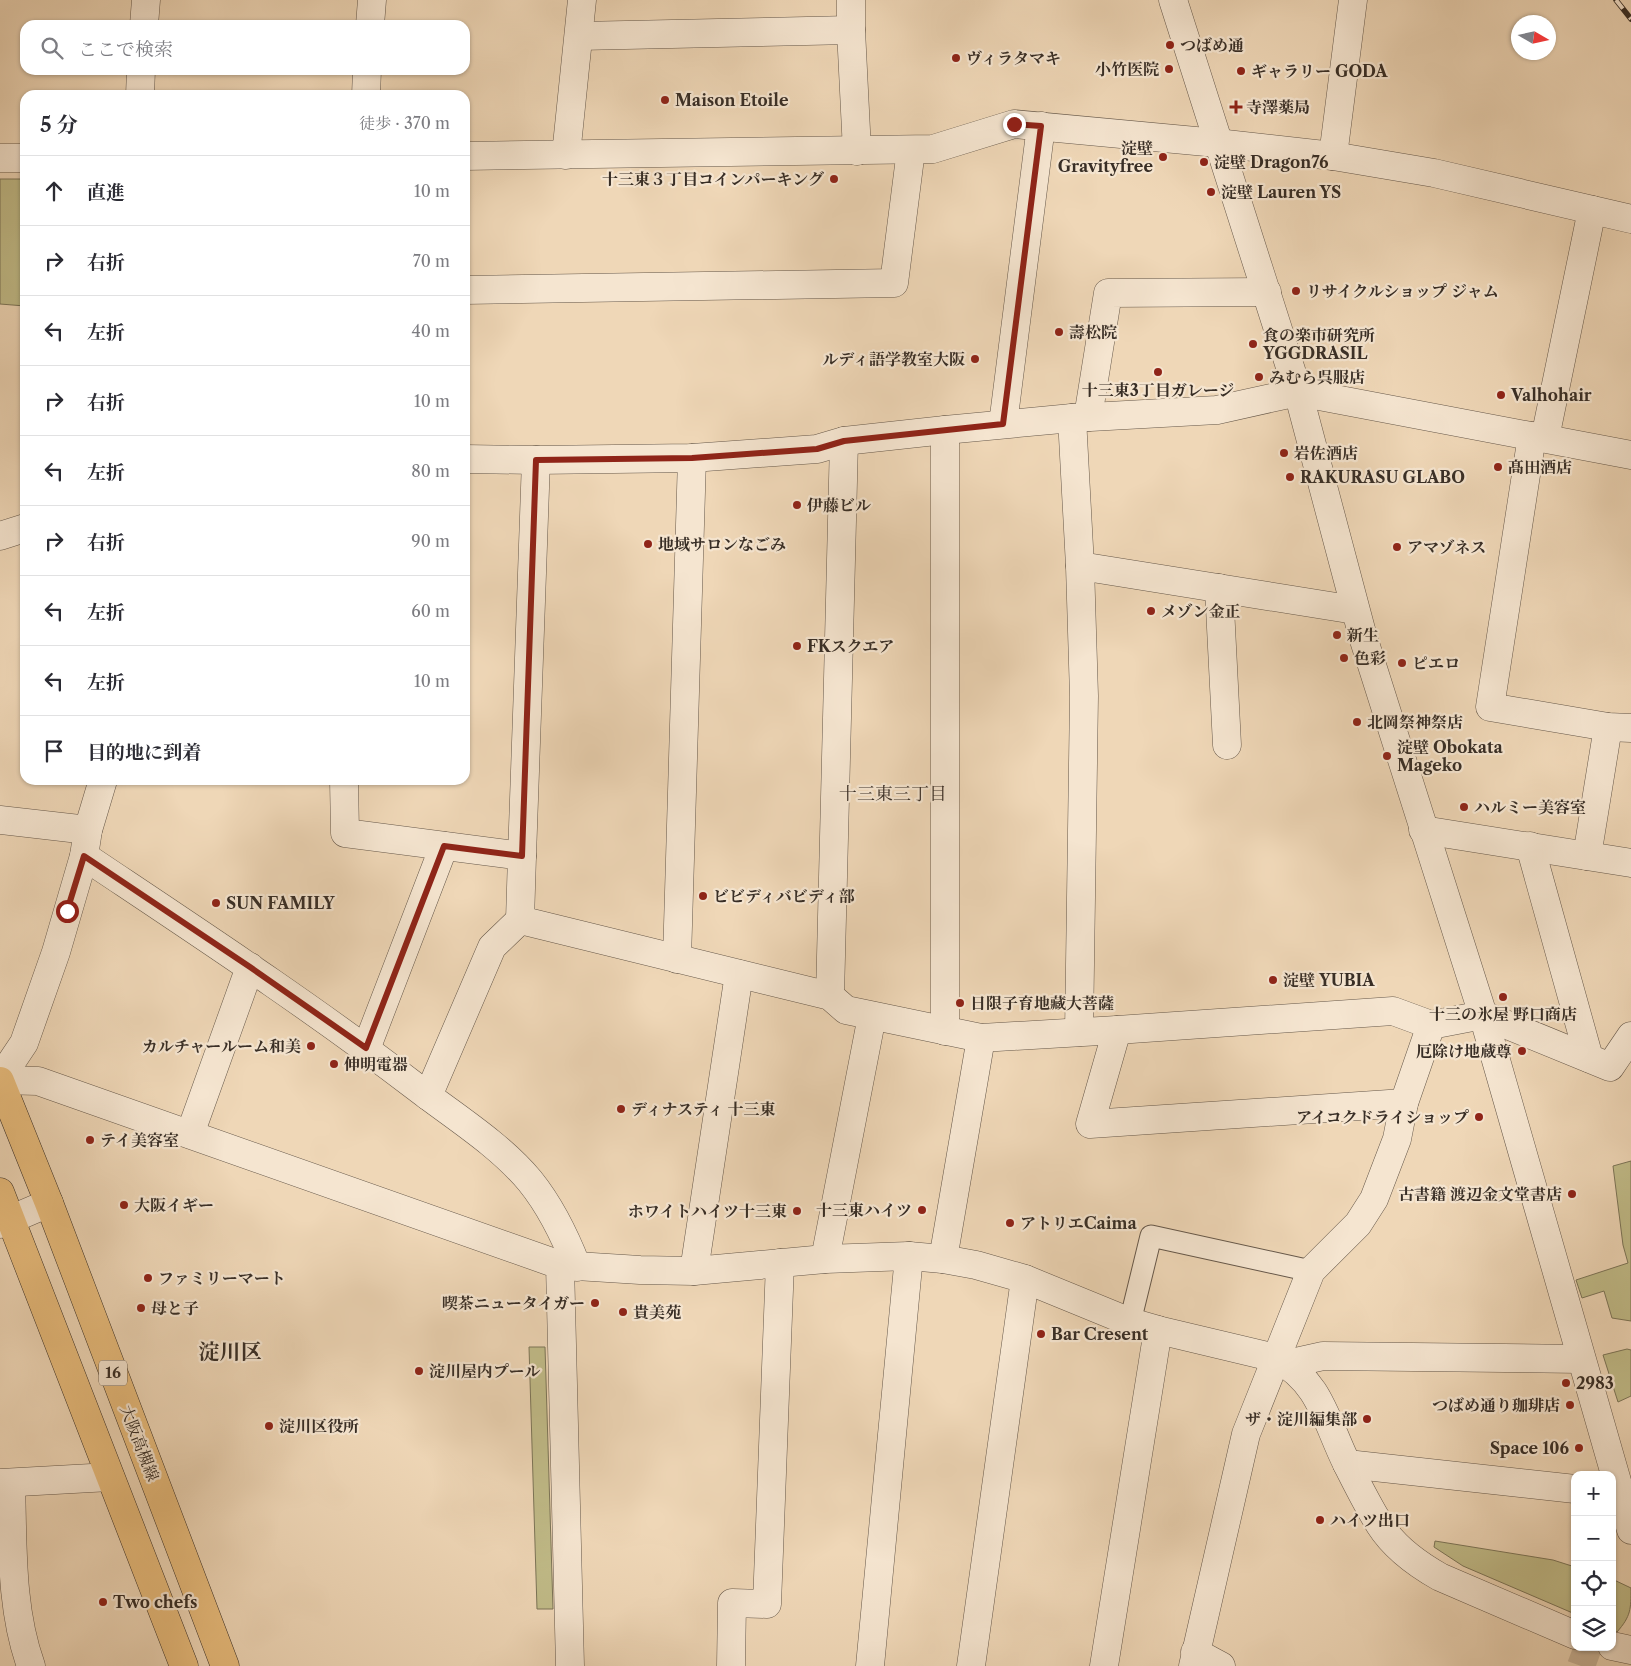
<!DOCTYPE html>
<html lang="ja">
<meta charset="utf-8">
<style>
:root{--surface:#fff;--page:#f2f2f3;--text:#2b2b33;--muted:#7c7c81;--line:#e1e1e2}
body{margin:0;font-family:"Libre Caslon Text","Noto Serif JP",serif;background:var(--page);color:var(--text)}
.controls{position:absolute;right:15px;bottom:15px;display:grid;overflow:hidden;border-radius:10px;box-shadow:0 1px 4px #0004}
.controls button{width:45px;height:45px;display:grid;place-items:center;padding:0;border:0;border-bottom:1px solid var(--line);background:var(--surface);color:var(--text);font:25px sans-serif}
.compass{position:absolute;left:1511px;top:15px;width:45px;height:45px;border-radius:50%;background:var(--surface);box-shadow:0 1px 4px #0004;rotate:99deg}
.stop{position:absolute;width:15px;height:15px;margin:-11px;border:4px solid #8f2418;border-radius:50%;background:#fff}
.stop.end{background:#8f2418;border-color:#fff;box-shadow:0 1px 5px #0008}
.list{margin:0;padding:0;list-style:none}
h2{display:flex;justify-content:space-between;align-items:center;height:65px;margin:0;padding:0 20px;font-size:21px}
h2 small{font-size:16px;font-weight:400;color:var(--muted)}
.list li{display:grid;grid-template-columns:32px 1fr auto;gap:15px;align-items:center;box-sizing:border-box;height:70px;padding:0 20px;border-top:1px solid var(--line)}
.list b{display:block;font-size:19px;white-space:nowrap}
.list em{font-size:16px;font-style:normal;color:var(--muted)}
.icon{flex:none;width:28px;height:28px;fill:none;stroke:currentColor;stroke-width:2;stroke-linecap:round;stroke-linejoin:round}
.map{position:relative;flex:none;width:1631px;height:1666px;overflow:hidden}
.search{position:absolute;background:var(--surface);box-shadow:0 1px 4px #0004;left:20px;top:20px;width:450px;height:55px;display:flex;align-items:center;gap:12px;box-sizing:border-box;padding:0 18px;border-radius:15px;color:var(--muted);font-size:19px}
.panel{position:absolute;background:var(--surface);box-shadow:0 1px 4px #0004;left:20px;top:90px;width:450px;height:695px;border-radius:15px}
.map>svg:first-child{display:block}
.green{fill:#c1bc89;stroke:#7c7558}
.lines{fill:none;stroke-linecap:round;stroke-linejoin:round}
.pedestrian-tunnel{stroke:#cab59a;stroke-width:28;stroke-dasharray:28 14;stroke-linecap:butt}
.service-casing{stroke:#66584a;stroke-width:23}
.minor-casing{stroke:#66584a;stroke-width:29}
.tertiary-casing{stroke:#66584a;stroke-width:29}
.primary-casing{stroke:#382e26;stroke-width:29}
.service{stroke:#f5e5d0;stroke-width:21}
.minor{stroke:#f5e5d0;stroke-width:28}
.tertiary{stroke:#f5e5d0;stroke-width:28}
.primary{stroke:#e8bc7c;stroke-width:28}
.rail-casing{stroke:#382e26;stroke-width:5.5}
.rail{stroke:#f5e5d0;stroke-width:4;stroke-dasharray:11;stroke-linecap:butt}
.route{stroke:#8f2418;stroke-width:6}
.poi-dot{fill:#8f2418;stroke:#f5e5d0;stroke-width:2}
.labels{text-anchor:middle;stroke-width:4.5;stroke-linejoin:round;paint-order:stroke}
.shield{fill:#f5e5d0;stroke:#716559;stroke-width:1}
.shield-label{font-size:15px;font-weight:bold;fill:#382e26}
.poi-label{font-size:16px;font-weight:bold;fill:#382e26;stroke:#f5e5d0;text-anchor:start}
.street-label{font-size:16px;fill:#382e26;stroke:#f5e5d0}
.neighbourhood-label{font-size:18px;fill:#382e26;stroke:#f5e5d0}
.district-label{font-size:21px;font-weight:bold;fill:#382e26;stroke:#f5e5d0}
</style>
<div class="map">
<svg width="1631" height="1666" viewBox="0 0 1631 1666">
<rect width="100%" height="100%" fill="#efd7b7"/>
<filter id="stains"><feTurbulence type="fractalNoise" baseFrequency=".004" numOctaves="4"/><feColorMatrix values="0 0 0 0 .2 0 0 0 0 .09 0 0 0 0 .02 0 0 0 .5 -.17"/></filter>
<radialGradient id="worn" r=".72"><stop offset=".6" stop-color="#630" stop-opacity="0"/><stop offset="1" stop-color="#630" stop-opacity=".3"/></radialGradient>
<g class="green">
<path d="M 0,179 L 25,179 L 25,306 L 0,304 Z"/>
<path d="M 1631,1161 L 1631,1321 L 1612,1318 L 1604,1291 L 1582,1298 L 1576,1280 L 1628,1263 L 1623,1245 L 1613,1166 Z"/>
<path d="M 529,1347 L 545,1347 L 553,1609 L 537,1609 Z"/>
<path d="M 1627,1349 L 1631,1350 L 1631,1396 L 1618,1402 L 1603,1355 Z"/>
<path d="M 1435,1541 L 1553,1560 L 1575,1567 L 1575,1614 L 1463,1566 L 1434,1547 Z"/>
<path d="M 1612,1579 L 1631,1588 C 1631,1609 1631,1616 1617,1632 L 1612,1629 Z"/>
</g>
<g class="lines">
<path class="pedestrian-tunnel" d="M 1581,1666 L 1588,1647"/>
<g class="service-casing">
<path id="service" d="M 1130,1322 L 1151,1236 L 1311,1271"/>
</g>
<g class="minor-casing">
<g id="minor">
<path d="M 851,0 L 851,30 L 857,151"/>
<path d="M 1173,0 L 1298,392 L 1363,637 L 1483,1015 L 1631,1530"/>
<path d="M 144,25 L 146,0"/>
<path d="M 370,25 L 372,0"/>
<path d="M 579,36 L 851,30"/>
<path d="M 140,95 L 141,70"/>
<path d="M 366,95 L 367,70"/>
<path d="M 566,155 L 582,0"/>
<path d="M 465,156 L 933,149 L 1014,124 L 1217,143 L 1333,156 L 1434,173 L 1631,219"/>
<path d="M 1333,156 L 1353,0"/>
<path d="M 0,158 L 25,158"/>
<path d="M 465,290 L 894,283 L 911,150"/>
<path d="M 1088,417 L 1108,293 L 1267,292"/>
<path d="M 1072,418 L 1080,566 L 1084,696 L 1079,1032"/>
<path d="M 1003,424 L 1041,126"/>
<path d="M 1532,436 L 1490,707 L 1608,727 L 1631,728"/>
<path d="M 1545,438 L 1592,210"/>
<path d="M 465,459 L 536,460 L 692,458 L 817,449 L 844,441 L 945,430 L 1072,418 L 1217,410 L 1298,392 L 1631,455"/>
<path d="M 0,536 L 25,528"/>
<path d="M 1080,566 L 1355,610"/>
<path d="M 1219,588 L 1227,745"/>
<path d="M 344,780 L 345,833 L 522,856 L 520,920 L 830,996 L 846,1010 L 981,1038 L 1117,1030 L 1393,1011 L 1431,1025 L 1483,1015 L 1610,1067 L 1631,1036"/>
<path d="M 0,820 L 88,830"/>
<path d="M 1423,830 L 1631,863"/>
<path d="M 1530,846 L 1589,1058"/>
<path d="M 84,856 C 196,931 309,1005 416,1087 C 455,1117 499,1144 530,1181 C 551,1207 565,1236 577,1267"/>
<path d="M 522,856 L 536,460"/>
<path d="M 1587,856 L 1608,727"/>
<path d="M 677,959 L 692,458"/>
<path d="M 830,996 L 844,441"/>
<path d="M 1117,1030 L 1090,1124 L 1404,1103"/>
<path d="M 945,1031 L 945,430"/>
<path d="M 366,1049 L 444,846"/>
<path d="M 0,1079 L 24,1043 L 56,952 L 84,856 L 88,830 L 103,780"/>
<path d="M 0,1080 L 38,1081 L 560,1265 L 570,1666"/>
<path d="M 428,1096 L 492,947 L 520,920"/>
<path d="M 190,1134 L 250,967"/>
<path d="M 0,1224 L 49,1203"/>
<path d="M 825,1259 L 872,1016"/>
<path d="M 943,1259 L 981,1038"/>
<path d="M 694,1271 L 739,974"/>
<path d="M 1276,1358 C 1321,1382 1326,1422 1347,1464 C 1357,1484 1368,1506 1380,1525 C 1394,1547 1417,1564 1440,1577 L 1575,1635"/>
<path d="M 1287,1364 L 1323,1356 L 1581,1359"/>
<path d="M 1347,1464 L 1575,1489"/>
<path d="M 0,1483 L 110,1477"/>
<path d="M 11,1483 C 13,1543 10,1608 31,1666"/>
<path d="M 1612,1646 L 1631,1650"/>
<path d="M 1195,1652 L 1221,1666"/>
<path d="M 731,1666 L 732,1603 L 767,1604 L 780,1263"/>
<path d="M 870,1666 L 909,1256"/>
<path d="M 971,1666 L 1025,1279"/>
<path d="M 1104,1666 L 1158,1330"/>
<path d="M 1193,1666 L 1246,1434 L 1311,1271 L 1358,1224 L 1374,1199 L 1397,1139 L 1404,1103 L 1431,1025"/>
</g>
</g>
<g class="tertiary-casing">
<path id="tertiary" d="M 560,1265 L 640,1270 L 694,1271 L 825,1259 L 909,1256 L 943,1259 L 976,1265 L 1025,1279 L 1130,1322 L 1158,1330 L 1276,1358"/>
</g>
<g class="primary-casing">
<g id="primary">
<path d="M 0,1081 L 49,1203 L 225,1666"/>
<path d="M 0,1192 L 184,1666"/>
</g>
</g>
<use href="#service" class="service"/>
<use href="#minor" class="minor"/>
<use href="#tertiary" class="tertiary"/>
<use href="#primary" class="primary"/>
<g class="rail-casing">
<path id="rail" d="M 1616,0 L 1631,19"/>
</g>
<use href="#rail" class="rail"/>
</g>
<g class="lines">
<path class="route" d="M 67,911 L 84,856 L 250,967 L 366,1048 L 444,846 L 522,856 L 536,460 L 692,458 L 817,449 L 844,441 L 1003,424 L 1041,126 L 1014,124"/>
</g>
<g class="poi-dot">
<circle cx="1170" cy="45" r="5"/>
<circle cx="956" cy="58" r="5"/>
<circle cx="1169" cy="69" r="5"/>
<circle cx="1241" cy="71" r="5"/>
<circle cx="665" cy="100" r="5"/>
<path d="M1233.5 99.5h5v5h5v5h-5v5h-5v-5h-5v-5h5z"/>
<circle cx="1163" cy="157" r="5"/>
<circle cx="1204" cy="162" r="5"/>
<circle cx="834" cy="179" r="5"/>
<circle cx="1211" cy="192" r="5"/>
<circle cx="1296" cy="291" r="5"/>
<circle cx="1059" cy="332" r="5"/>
<circle cx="1253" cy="344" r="5"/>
<circle cx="975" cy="359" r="5"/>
<circle cx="1158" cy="372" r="5"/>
<circle cx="1259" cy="377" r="5"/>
<circle cx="1501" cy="395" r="5"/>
<circle cx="1284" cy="453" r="5"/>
<circle cx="1498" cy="467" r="5"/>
<circle cx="1290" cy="477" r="5"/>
<circle cx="797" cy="505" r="5"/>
<circle cx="648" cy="544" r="5"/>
<circle cx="1397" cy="547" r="5"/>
<circle cx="1151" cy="611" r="5"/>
<circle cx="1337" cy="635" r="5"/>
<circle cx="797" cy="646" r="5"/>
<circle cx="1344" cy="658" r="5"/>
<circle cx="1402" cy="663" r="5"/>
<circle cx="1357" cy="722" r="5"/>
<circle cx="1387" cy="756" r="5"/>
<circle cx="1464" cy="807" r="5"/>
<circle cx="703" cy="896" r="5"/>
<circle cx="216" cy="903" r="5"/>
<circle cx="1273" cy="980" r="5"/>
<circle cx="1503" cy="997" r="5"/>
<circle cx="960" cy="1003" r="5"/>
<circle cx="311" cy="1046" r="5"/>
<circle cx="1522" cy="1051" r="5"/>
<circle cx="334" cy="1064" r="5"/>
<circle cx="621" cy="1109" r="5"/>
<circle cx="1479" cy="1117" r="5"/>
<circle cx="90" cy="1140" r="5"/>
<circle cx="1572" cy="1194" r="5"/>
<circle cx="124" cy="1205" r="5"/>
<circle cx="922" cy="1210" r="5"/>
<circle cx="797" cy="1211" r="5"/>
<circle cx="1010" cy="1223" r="5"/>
<circle cx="148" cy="1278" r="5"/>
<circle cx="595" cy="1303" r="5"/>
<circle cx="141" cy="1308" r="5"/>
<circle cx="623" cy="1312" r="5"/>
<circle cx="1041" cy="1334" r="5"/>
<circle cx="419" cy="1371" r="5"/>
<circle cx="1566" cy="1383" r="5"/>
<circle cx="1570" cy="1405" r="5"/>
<circle cx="1367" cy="1419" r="5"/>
<circle cx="269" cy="1426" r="5"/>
<circle cx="1579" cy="1448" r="5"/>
<circle cx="1320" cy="1520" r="5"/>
<circle cx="103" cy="1602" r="5"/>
</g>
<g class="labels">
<rect class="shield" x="99" y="1360.5" width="28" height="25" rx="4"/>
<g class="shield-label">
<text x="113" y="1378">16</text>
</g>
<g class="poi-label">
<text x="1180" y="51">つばめ通</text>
<text x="966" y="64">ヴィラタマキ</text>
<text x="1159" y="75" text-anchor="end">小竹医院</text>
<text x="1251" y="77">ギャラリー GODA</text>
<text x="675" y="106">Maison Etoile</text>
<text x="1246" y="113">寺澤薬局</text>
<text x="1153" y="154" text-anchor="end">淀壁<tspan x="1153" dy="18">Gravityfree</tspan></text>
<text x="1214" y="168">淀壁 Dragon76</text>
<text x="824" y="185" text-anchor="end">十三東３丁目コインパーキング</text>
<text x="1221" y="198">淀壁 Lauren YS</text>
<text x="1306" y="297">リサイクルショップ ジャム</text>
<text x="1069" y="338">壽松院</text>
<text x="1263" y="341">食の楽市研究所<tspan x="1263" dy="18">YGGDRASIL</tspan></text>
<text x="965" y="365" text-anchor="end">ルディ語学教室大阪</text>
<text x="1269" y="383">みむら呉服店</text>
<text x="1158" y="396" text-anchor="middle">十三東3丁目ガレージ</text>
<text x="1511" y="401">Valhohair</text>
<text x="1294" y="459">岩佐酒店</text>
<text x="1508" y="473">髙田酒店</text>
<text x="1300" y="483">RAKURASU GLABO</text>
<text x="807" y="511">伊藤ビル</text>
<text x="658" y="550">地域サロンなごみ</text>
<text x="1407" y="553">アマゾネス</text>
<text x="1161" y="617">メゾン金正</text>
<text x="1347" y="641">新生</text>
<text x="807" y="652">FKスクエア</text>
<text x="1354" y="664">色彩</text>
<text x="1412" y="669">ピエロ</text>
<text x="1367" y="728">北岡祭神祭店</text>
<text x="1397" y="753">淀壁 Obokata<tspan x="1397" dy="18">Mageko</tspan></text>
<text x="1474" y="813">ハルミー美容室</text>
<text x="713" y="902">ビビディバビディ部</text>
<text x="226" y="909">SUN FAMILY</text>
<text x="1283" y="986">淀壁 YUBIA</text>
<text x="970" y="1009">日限子育地藏大菩薩</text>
<text x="1503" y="1020" text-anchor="middle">十三の氷屋 野口商店</text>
<text x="301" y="1052" text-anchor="end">カルチャールーム和美</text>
<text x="1512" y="1057" text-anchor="end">厄除け地蔵尊</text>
<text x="344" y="1070">伸明電器</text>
<text x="631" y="1115">ディナスティ 十三東</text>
<text x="1469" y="1123" text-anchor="end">アイコクドライショップ</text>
<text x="100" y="1146">テイ美容室</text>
<text x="1562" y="1200" text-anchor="end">古書籍 渡辺金文堂書店</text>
<text x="134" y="1211">大阪イギー</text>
<text x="912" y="1216" text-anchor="end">十三東ハイツ</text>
<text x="787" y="1217" text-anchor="end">ホワイトハイツ十三東</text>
<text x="1020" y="1229">アトリエCaima</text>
<text x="158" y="1284">ファミリーマート</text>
<text x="585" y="1309" text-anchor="end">喫茶ニュータイガー</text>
<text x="151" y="1314">母と子</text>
<text x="633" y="1318">貴美苑</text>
<text x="1051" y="1340">Bar Cresent</text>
<text x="429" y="1377">淀川屋内プール</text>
<text x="1576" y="1389">2983</text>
<text x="1560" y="1411" text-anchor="end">つばめ通り珈琲店</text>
<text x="1357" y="1425" text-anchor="end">ザ・淀川編集部</text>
<text x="279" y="1432">淀川区役所</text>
<text x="1569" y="1454" text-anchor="end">Space 106</text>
<text x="1330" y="1526">ハイツ出口</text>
<text x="113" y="1608">Two chefs</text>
</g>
<g class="street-label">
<text transform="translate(140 1443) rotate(69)" y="6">大阪高槻線</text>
</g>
<g class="neighbourhood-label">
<text x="893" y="800">十三東三丁目</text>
</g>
<g class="district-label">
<text x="230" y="1359">淀川区</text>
</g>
</g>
<rect width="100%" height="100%" filter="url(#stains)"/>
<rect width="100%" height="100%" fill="url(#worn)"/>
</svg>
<div class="controls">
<button>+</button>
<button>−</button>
<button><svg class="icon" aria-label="locate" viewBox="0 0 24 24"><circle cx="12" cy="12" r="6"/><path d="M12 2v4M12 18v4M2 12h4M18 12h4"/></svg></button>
<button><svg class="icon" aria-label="layers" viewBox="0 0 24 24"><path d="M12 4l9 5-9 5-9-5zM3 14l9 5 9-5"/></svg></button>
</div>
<svg class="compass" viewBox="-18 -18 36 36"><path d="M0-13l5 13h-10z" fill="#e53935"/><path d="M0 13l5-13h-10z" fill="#7c7c81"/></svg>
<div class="stop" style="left:67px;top:911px"></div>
<div class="stop end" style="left:1014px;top:124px"></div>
<div class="search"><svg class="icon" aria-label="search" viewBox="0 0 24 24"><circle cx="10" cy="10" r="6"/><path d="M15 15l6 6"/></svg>ここで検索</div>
<section class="panel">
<h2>5 分<small>徒歩 · 370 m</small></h2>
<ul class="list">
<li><svg class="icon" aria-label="ahead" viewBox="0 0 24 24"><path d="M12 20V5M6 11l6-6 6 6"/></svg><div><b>直進</b></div><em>10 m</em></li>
<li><svg class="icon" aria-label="right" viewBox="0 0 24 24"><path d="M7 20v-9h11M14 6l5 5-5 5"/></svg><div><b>右折</b></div><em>70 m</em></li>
<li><svg class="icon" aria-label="left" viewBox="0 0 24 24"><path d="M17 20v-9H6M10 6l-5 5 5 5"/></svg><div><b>左折</b></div><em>40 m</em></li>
<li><svg class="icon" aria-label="right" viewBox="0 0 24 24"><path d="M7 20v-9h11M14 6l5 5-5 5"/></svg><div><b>右折</b></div><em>10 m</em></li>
<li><svg class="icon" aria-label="left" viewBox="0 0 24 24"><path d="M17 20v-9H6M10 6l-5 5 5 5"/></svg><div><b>左折</b></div><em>80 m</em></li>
<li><svg class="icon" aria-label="right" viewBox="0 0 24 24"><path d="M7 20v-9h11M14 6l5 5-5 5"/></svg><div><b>右折</b></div><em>90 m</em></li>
<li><svg class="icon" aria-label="left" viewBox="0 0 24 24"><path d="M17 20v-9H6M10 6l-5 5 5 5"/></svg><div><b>左折</b></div><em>60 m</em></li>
<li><svg class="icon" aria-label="left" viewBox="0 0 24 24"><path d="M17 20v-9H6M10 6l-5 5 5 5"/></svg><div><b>左折</b></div><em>10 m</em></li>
<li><svg class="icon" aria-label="arrive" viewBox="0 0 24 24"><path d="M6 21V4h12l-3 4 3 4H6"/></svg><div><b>目的地に到着</b></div></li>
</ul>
</section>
</div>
